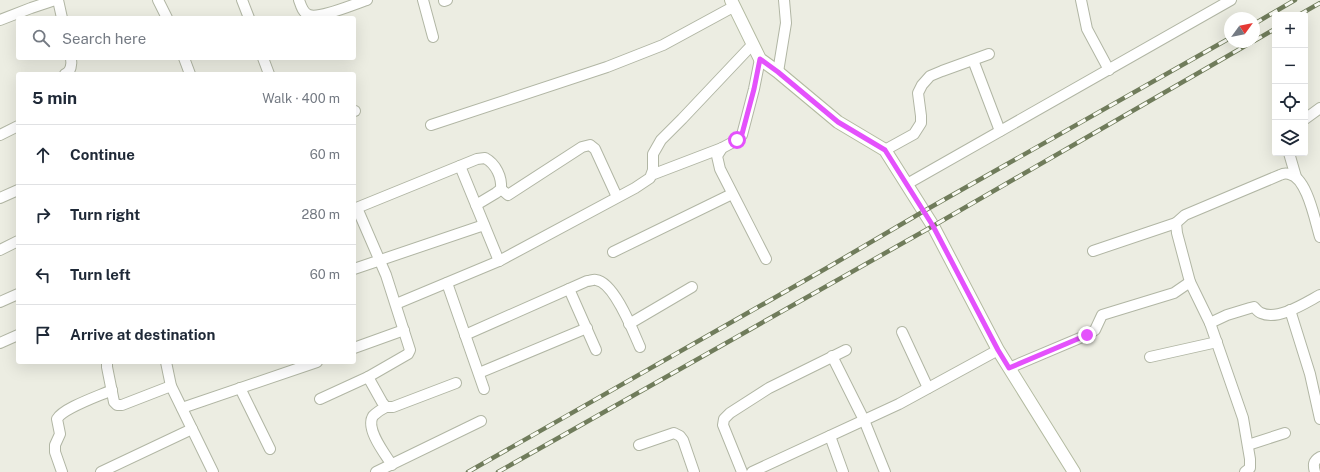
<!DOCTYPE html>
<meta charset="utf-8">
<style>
:root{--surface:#fff;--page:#f6f6f7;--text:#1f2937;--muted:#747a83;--line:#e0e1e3}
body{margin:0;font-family:"Public Sans",sans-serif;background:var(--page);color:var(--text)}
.controls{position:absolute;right:12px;top:12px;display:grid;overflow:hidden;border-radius:4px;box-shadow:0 4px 16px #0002}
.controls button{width:36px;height:36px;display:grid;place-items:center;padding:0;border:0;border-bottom:1px solid var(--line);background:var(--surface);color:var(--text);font:20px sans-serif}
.compass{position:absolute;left:1224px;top:12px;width:36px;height:36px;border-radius:50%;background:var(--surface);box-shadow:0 4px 16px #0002;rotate:57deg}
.stop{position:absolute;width:12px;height:12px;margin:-9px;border:3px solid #e451fc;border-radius:50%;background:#fff}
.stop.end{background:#e451fc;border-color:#fff;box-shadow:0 1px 4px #0008}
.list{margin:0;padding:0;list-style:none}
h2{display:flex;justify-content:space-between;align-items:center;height:52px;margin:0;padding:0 16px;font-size:17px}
h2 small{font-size:13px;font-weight:400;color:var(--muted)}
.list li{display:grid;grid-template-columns:26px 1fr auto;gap:12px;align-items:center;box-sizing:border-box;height:60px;padding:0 16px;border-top:1px solid var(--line)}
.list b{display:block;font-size:15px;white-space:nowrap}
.list em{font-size:13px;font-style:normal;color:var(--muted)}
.icon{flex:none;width:22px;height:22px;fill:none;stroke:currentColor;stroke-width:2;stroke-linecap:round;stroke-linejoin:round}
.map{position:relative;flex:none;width:1320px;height:472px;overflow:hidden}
.search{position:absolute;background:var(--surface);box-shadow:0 4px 16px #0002;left:16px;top:16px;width:340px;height:44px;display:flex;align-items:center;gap:10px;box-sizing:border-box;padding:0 14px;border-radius:4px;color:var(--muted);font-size:15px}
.panel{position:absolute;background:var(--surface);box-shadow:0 4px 16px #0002;left:16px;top:72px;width:340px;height:292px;border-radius:4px}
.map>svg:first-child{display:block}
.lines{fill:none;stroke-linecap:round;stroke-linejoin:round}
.street-casing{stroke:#b1b6a4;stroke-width:12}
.secondary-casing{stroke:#b3baa0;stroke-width:14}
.street{stroke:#fff;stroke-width:10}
.secondary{stroke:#fff;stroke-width:12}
.rail-casing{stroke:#707c5b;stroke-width:4.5}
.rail{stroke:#f9faf3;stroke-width:3;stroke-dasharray:9;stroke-linecap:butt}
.route{stroke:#e451fc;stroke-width:5}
</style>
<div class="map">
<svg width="1320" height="472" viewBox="0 0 1320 472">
<rect width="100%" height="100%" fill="#ecede2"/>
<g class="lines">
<g class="street-casing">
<g id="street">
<path d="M 58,0 L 62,18"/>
<path d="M 158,0 L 167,18"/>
<path d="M 242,0 L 249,18"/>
<path d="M 299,0 C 301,6 303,13 309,15 C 320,19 354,4 367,0"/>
<path d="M 423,0 L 433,37"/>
<path d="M 444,0 L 444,1 L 447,0"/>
<path d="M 1081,0 L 1087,29 L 1109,70"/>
<path d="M 0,20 L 31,8 L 55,0"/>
<path d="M 184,58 L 190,74"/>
<path d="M 263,58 L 269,74"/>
<path d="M 760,59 L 754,89 L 742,135 L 737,140 L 722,148 L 717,156 L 720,169 L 766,259"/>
<path d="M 973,60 L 1000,131"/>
<path d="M 778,72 L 786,23 L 784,0"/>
<path d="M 65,74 C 71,72 72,64 71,58"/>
<path d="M 354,111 L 355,111"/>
<path d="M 1305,119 L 1320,108"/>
<path d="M 431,125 L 607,67 L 663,45 L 733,7"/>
<path d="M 0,135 L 18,126"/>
<path d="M 885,150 L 914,134 L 921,123 L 921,116 L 918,93 L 922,85 L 930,76 L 942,71 L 989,54"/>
<path d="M 1289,153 L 1296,177"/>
<path d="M 460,166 L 499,261"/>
<path d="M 654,174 L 722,148"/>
<path d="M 907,184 L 1231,0"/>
<path d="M 501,189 L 508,195 L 582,147 L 590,145 L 595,149 L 617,197"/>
<path d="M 0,198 L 18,190"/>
<path d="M 354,209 L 477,159 L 485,158 C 496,164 502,177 501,189 L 496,193 L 476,205"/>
<path d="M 0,250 L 18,241"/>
<path d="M 1093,251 L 1176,223"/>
<path d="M 613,252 L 732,194"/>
<path d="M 354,269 L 484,225"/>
<path d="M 1190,282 L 1210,323 L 1243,418 L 1250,459 L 1250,468 L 1245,472"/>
<path d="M 447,283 L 484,389"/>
<path d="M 569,289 L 596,350"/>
<path d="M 0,302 L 18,294"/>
<path d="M 396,304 L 499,261 L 635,188 L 650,178 L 653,170 L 653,154 L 661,140 L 682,119 L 752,45"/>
<path d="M 1290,310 L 1310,374 L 1320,419"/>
<path d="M 1210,323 L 1227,315 L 1250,308 L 1254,307 C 1256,309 1258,312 1261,313 C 1278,321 1305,303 1320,295"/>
<path d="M 629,324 L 692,287"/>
<path d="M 902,332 L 928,388"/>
<path d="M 465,335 L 587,281 C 590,281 594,279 596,280 C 614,282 633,331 640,347"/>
<path d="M 0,343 L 18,335"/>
<path d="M 354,348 L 404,330"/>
<path d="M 832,356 L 864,420 L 885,472"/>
<path d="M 1150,357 L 1217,342"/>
<path d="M 107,362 L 107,367 L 114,402 L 117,405 L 122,405 L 171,386"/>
<path d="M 166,362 L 171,386 L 213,472"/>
<path d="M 1009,368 L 1087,335 L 1095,330 L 1102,315 L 1174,293 L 1190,282 L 1177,233 L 1176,223 L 1185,215 L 1280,175 C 1282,174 1286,173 1289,174 C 1307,177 1315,221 1320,237"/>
<path d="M 479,373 L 587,328"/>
<path d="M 368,377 L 382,402 L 386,407 L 393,407 L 456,383"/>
<path d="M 240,388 L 270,449"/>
<path d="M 320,399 L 368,377 L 408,354 L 410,350 L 386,275 L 357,208"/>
<path d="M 386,407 C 382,409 376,413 373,416 C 365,429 385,454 392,465"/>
<path d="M 182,408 L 317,362"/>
<path d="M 830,436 L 843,472"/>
<path d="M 639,445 L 674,433 L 680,436 L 683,440 L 694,472"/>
<path d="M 1248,445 L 1285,433"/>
<path d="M 62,472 L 55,452 L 55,445 L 60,434 L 57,419 C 63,408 99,396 112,390"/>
<path d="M 101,472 L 192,429"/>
<path d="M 376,472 L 481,421"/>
<path d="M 742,472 L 723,425 L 724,419 L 730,413 L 769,388 L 846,350"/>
<path d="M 752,472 L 899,404 L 998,350"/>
<path d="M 1315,472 C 1313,465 1313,461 1320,457"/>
</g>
</g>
<g class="secondary-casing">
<path id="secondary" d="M 731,0 L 760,59 L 778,72 L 838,122 L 885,150 L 933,226 L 998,350 L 1074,472"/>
</g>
<use href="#street" class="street"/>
<use href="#secondary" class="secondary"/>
<g class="rail-casing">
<g id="rail">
<path d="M 1299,15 L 1320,3"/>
<path d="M 1254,24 L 1295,0"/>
<path d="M 1254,41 L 1275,29"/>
<path d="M 468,472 L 825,269 L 924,211 L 1230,38"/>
<path d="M 498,472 L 933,226 L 1252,42"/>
</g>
</g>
<use href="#rail" class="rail"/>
</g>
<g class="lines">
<path class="route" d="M 737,140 L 742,134 L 754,89 L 760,59 L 778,72 L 838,122 L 885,150 L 933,226 L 998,350 L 1009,368 L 1087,335"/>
</g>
</svg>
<div class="controls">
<button>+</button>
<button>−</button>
<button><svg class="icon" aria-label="locate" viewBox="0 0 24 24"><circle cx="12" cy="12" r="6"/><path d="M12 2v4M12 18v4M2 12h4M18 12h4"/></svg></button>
<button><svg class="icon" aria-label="layers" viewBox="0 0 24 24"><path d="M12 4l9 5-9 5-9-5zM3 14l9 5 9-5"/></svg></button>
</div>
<svg class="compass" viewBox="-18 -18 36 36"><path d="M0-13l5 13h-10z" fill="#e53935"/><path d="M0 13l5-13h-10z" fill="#747a83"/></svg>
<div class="stop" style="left:737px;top:140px"></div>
<div class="stop end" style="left:1087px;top:335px"></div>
<div class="search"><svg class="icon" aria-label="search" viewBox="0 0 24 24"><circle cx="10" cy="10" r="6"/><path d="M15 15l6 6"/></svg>Search here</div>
<section class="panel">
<h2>5 min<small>Walk · 400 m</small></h2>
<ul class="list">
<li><svg class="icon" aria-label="ahead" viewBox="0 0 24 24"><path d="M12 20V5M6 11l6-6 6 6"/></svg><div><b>Continue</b></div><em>60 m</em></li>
<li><svg class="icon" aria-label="right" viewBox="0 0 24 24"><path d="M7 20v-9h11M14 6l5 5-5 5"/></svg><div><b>Turn right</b></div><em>280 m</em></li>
<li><svg class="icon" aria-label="left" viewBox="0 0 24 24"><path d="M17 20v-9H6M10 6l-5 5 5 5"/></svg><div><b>Turn left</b></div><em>60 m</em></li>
<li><svg class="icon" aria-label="arrive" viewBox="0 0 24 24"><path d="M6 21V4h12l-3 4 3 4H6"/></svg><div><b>Arrive at destination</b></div></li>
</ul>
</section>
</div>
